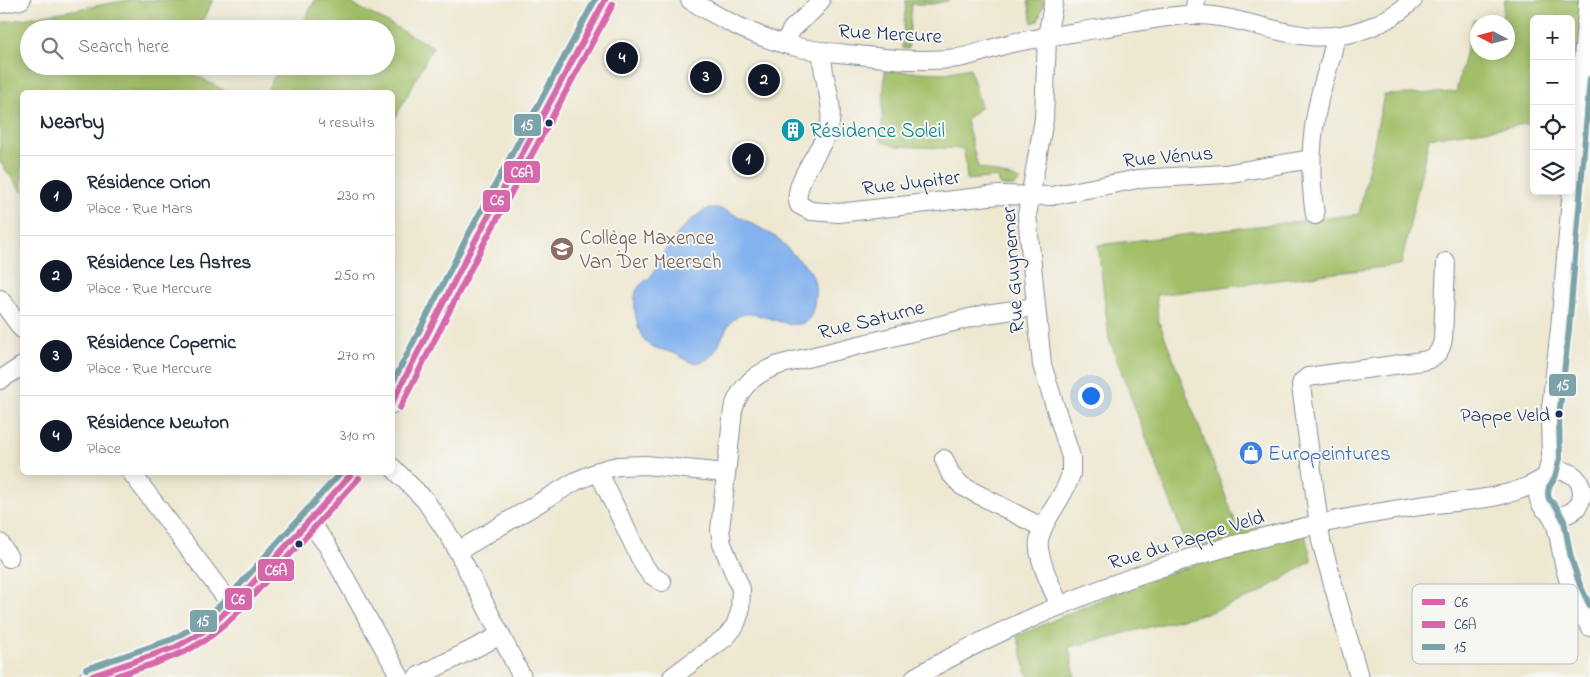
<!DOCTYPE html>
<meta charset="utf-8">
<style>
:root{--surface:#fff;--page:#f6f6f7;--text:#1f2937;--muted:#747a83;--line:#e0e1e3;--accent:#111827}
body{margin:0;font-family:"Indie Flower",sans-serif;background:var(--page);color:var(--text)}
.controls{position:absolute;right:15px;top:15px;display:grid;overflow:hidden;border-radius:8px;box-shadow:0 2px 12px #0003}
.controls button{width:45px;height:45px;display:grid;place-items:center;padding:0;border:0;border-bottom:1px solid var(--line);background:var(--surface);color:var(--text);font:25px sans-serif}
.compass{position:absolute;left:1470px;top:15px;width:45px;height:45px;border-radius:50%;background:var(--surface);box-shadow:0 2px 12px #0003;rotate:276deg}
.you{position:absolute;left:1090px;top:395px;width:18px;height:18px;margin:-12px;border:4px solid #fff;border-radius:50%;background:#1a73e8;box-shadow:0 0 0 8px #1a73e833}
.badge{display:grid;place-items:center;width:32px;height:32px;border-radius:50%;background:var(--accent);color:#fff;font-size:16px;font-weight:700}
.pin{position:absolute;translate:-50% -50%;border:2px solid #fff;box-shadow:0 1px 5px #0006}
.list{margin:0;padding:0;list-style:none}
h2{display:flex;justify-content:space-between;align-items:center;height:65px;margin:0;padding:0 20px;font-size:21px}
h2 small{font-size:16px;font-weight:400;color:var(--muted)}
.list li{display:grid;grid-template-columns:32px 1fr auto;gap:15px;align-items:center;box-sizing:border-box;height:80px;padding:0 20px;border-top:1px solid var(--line)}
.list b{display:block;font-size:19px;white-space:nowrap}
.list p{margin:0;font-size:16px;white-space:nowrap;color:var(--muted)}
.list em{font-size:16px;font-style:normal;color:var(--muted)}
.icon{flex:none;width:28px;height:28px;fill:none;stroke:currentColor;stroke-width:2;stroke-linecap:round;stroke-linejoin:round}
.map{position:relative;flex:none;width:1590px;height:677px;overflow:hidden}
.search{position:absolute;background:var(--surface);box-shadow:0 2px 12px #0003;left:20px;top:20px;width:375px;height:55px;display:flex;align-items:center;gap:12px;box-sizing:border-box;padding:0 18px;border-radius:28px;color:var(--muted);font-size:19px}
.panel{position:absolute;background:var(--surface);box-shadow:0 2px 12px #0003;left:20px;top:90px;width:375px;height:385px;border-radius:8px}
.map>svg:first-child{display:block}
.green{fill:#a2bf67;stroke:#5e7762}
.water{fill:#83b2ee;stroke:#4f70a6}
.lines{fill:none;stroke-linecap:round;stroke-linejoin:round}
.minor-casing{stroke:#848c98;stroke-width:20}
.minor{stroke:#fff;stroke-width:18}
.bus-1-casing{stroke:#f6f6f2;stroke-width:10}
.bus-2-casing{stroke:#f6f6f2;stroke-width:10}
.bus-3-casing{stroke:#f6f6f2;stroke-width:10}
.bus-1{stroke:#d767ab;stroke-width:6}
.bus-2{stroke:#d767ab;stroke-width:6}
.bus-3{stroke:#7da3aa;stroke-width:6}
.bus-dot{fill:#1b2f5e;stroke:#f6f6f2;stroke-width:2}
.labels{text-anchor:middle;stroke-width:4;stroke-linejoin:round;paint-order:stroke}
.bus-label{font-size:20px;fill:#1b2f5e;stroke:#f6f6f2;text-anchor:end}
.street-label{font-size:21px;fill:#1b2f5e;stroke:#f6f6f2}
.culture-label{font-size:21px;fill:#0d838f;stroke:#f6f6f2;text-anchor:start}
.education-label{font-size:21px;fill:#785e54;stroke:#f6f6f2;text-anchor:start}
.shop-label{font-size:21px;fill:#366cbe;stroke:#f6f6f2;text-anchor:start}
.key{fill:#f6f6f2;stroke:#b4bac6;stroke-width:1}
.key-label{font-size:14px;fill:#1b2f5e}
.line-badge{stroke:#f6f6f2;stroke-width:2}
.badge-label{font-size:14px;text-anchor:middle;font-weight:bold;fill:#fff}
</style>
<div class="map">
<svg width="1590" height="677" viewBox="0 0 1590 677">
<rect width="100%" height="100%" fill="#f6f6f2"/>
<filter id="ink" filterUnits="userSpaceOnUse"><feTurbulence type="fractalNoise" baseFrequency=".02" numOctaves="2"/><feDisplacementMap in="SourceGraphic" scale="10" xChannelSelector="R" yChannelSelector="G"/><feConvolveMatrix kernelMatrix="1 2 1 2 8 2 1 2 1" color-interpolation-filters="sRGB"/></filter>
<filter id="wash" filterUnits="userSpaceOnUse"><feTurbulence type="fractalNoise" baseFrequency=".0096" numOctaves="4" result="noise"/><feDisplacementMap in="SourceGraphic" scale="20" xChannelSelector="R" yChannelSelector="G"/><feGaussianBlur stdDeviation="1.12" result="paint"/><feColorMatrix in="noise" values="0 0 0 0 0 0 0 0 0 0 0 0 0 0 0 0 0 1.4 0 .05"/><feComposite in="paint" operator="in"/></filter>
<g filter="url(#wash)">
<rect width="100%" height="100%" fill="#eee8d1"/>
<g class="green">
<path d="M 128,0 L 213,0 L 198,29 L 29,29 L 29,66 L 179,66 L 227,92 L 22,92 L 22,192 L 0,162 L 0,23 Z"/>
<path d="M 315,0 L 345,0 L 433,47 L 393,122 L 392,92 L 266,92 L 280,66 L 386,66 L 386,29 L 300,29 Z"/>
<path d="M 906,0 L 950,0 L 934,4 L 912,4 L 908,49 L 902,48 Z"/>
<path d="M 1028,0 L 1045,0 L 1038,21 L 1032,23 Z"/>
<path d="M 1505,0 L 1590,0 L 1590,115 L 1571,117 L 1571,19 L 1534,19 L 1534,123 L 1429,138 L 1401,265 L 1156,295 L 1158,319 L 1239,531 L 1300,516 L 1312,561 L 1256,595 L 1210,612 L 1069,647 L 1075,677 L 1028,677 L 1017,636 L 1132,586 L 1194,565 L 1109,339 L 1098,245 L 1359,214 L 1384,95 L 1456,92 L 1473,20 L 1489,22 L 1478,22 L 1478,52 L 1508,52 L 1508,22 L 1501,22 Z"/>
<path d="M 970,68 L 981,107 L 966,120 L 978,167 L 1021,180 L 1015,186 L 1000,186 L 998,177 L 967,180 L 964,149 L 895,146 L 881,141 L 885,71 L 945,73 Z"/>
</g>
<path class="water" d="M 710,208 C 714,208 717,208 721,209 C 732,212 772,234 781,241 C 785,245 787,249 791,252 C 797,259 804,263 810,271 C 816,280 816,293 814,304 C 808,347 764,307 741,315 C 719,323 724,356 700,362 C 688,365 683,356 673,353 C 666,350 655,349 648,344 C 637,336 630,299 638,288 C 641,283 648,280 652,275 C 656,269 658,261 662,255 C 671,240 693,214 710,208 Z"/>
</g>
<g filter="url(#ink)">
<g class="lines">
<g class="minor-casing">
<g id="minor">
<path d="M 690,0 C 720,18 751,35 785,44 C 812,52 840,53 867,56 C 897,60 928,62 958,58 C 976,55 994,47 1012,43 C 1042,37 1072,33 1102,28 C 1130,23 1159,17 1187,15 C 1250,12 1297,52 1362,30 C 1381,24 1398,14 1413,0"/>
<path d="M 1054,0 L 1047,37 L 1044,119 L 1027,215 L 1042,365 L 1071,457 L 1071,474 L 1068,482 C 1061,501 1042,521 1039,540 C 1036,557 1053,590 1060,606"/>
<path d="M 0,4 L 21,0"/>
<path d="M 1194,15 L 1196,0"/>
<path d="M 784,44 L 792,29 L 814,9 L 821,0"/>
<path d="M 822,51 C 821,79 837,104 828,131 C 821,150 791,185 799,205 L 811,211 L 838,213 L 998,195 L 1051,196 L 1138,179 L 1225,174 L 1311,159"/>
<path d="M 1315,215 C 1309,176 1310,139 1319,100 C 1323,79 1333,59 1335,37"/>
<path d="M 0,299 L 22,329"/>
<path d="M 0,380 L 22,366"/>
<path d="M 392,404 L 474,243 L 605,0"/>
<path d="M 944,459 L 950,473 L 962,486 L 1043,528"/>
<path d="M 392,467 L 425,500 L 452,540 L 522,677"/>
<path d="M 598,471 L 643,564 L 650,574 L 662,582"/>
<circle cx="1560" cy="493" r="22"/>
<path d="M 131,472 L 232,606"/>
<path d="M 1547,475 L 1551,457 L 1550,417 L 1560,328 L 1588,0"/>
<path d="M 1549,511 C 1559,526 1559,542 1563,559 C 1568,583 1577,607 1590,627"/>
<path d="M 309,521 L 327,545 L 400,677"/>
<path d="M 0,543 L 9,558"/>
<path d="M 458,551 L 576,481 L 605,469 L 618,466 L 645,465 L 726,473"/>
<path d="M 89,677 C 117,664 148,659 176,647 C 198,638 216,623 232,606 L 353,472"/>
<path d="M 417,677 L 501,635"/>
<path d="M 672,677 L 726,637 L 735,626 L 740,612 L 741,589 L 722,544 L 720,530 L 733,410 C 740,385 757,372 782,364 L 986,314 L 1036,307"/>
<path d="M 915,677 C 1035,609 1166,559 1301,528 C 1340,519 1380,512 1420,506 C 1461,500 1508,501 1544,478"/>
<path d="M 1359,677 L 1321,541 L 1301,385 L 1302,382 L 1308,377 L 1422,361 C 1435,359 1441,352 1443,339 L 1446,262"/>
</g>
</g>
<use href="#minor" class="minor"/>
<g class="bus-1-casing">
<g id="bus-1">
<path d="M 392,403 L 474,243 L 605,0"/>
<path d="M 89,677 L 176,647 L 206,630 L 232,606 L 353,472"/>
</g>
</g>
<g class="bus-2-casing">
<g id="bus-2">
<path d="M 400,408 L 482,247 L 613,4"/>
<path d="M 113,677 C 166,659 198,654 238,612 L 359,478"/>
</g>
</g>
<g class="bus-3-casing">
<g id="bus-3">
<path d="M 1590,79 L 1569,329 L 1559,417 L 1560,458 L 1555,478 L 1549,487 L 1548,494 L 1549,499 L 1556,506 L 1564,521 L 1571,558 L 1580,585 L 1590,606"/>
<path d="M 392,384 L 466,239 L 595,0"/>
<path d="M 86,669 L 173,639 L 201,623 L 226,600 L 341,472"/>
</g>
</g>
<use href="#bus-1" class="bus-1"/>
<use href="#bus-2" class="bus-2"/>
<use href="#bus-3" class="bus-3"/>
</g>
</g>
<defs>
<g id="building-disc" transform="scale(1.25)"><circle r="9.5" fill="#0f9aa8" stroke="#f6f6f2"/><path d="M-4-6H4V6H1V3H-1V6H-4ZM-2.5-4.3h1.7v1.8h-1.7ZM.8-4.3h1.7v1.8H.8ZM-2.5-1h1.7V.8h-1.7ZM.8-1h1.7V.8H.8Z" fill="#fff"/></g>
<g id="school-disc" transform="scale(1.25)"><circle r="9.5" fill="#8d6e63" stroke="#f6f6f2"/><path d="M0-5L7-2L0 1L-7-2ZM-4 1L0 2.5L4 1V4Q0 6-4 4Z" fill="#fff"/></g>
<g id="shop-disc" transform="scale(1.25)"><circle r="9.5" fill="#3f7fe0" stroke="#f6f6f2"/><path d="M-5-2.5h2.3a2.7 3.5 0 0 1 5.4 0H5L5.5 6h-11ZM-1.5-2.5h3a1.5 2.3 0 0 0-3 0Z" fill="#fff"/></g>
</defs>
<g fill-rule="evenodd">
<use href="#building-disc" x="793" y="130"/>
<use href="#school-disc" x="562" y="249"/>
<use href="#shop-disc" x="1251" y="453"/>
</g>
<g class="bus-dot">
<circle cx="549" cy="123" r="4.5"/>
<circle cx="1559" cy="414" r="4.5"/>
<circle cx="299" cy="544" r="4.5"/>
</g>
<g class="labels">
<g class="bus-label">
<text x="1550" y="421">Pappe Veld</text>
</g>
<g class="street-label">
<text transform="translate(890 33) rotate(3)" y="7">Rue Mercure</text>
<text transform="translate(1168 156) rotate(-5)" y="7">Rue Vénus</text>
<text transform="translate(911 182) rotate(-7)" y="7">Rue Jupiter</text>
<text transform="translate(1012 270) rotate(-94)" y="7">Rue Guynemer</text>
<text transform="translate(871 319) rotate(-14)" y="7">Rue Saturne</text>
<text transform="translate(1186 539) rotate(-17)" y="7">Rue du Pappe Veld</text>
</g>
<g class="culture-label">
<text x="810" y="137">Résidence Soleil</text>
</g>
<g class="education-label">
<text x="580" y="244">Collège Maxence<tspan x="580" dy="24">Van Der Meersch</tspan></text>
</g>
<g class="shop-label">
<text x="1268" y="460">Europeintures</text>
</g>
</g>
<rect x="1412" y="584" width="166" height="80" rx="8" class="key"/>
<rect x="1422" y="599" width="23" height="6" fill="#d767ab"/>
<rect x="1422" y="621" width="23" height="7" fill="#d767ab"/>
<rect x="1422" y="644" width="23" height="6" fill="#7da3aa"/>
<g class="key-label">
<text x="1454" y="607">C6</text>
<text x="1454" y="629">C6A</text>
<text x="1454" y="652">15</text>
</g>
<g class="line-badge">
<rect x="513" y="113" width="29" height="24" rx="5" fill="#7da3aa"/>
<rect x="503" y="160" width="38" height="24" rx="5" fill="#d767ab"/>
<rect x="482" y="189" width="29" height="24" rx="5" fill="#d767ab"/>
<rect x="1548" y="373" width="29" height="24" rx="5" fill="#7da3aa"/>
<rect x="257" y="558" width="38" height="24" rx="5" fill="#d767ab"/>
<rect x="224" y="587" width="29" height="24" rx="5" fill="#d767ab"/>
<rect x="189" y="609" width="29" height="24" rx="5" fill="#7da3aa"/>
</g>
<g class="badge-label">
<text x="527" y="130">15</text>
<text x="522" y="177">C6A</text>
<text x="497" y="205">C6</text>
<text x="1563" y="390">15</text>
<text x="276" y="575">C6A</text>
<text x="238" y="604">C6</text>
<text x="203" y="626">15</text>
</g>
</svg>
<div class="controls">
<button>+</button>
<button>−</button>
<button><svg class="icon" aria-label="locate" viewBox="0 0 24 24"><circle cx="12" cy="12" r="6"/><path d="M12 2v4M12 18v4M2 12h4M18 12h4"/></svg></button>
<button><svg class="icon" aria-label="layers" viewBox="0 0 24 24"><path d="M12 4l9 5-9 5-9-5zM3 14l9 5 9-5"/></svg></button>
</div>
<svg class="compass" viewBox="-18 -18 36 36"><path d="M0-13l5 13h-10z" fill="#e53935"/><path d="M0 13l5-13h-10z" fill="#747a83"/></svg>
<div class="you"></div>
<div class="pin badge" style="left:748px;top:159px">1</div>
<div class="pin badge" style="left:764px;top:80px">2</div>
<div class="pin badge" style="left:706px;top:77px">3</div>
<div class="pin badge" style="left:622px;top:58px">4</div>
<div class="search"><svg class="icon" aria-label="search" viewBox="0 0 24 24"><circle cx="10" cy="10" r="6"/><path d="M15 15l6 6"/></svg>Search here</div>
<section class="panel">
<h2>Nearby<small>4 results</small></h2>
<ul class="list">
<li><span class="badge">1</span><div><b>Résidence Orion</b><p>Place · Rue Mars</p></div><em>230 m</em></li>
<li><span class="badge">2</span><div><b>Résidence Les Astres</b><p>Place · Rue Mercure</p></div><em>250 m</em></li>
<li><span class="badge">3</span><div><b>Résidence Copernic</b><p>Place · Rue Mercure</p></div><em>270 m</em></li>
<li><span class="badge">4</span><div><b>Résidence Newton</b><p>Place</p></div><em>310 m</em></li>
</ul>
</section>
</div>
